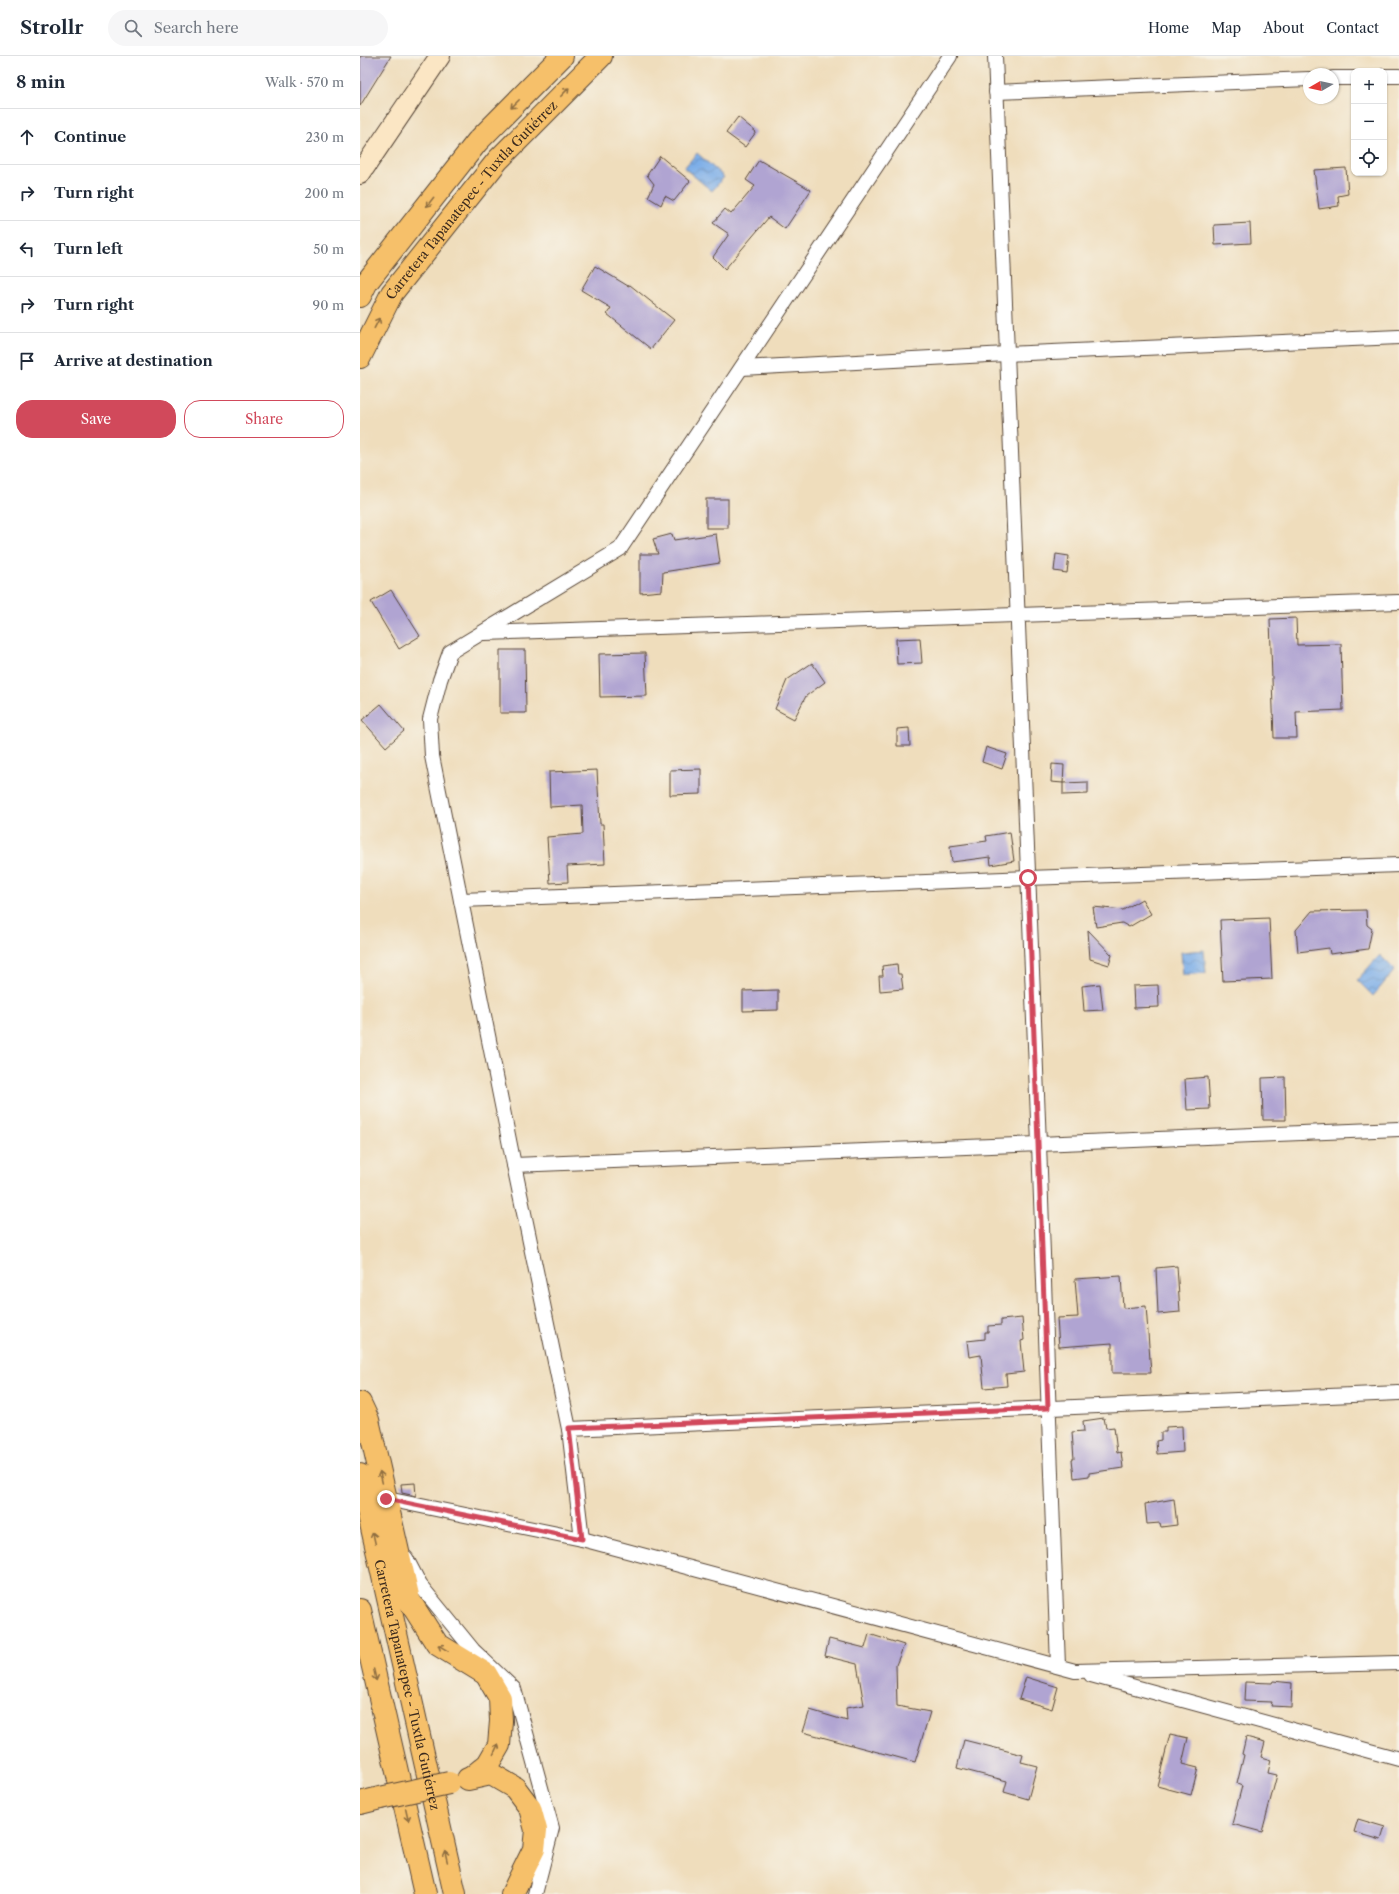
<!DOCTYPE html>
<meta charset="utf-8">
<style>
:root{--surface:#fff;--page:#f6f6f7;--text:#1f2937;--muted:#747a83;--line:#e0e1e3;--accent:#d1495b}
body{margin:0;font-family:"Libre Caslon Text",serif;background:var(--page);color:var(--text)}
.controls{position:absolute;right:12px;top:12px;display:grid;overflow:hidden;border-radius:8px;box-shadow:0 1px 3px #0004}
.controls button{width:36px;height:36px;display:grid;place-items:center;padding:0;border:0;border-bottom:1px solid var(--line);background:var(--surface);color:var(--text);font:20px sans-serif}
.compass{position:absolute;left:943px;top:12px;width:36px;height:36px;border-radius:50%;background:var(--surface);box-shadow:0 1px 3px #0004;rotate:261deg}
.stop{position:absolute;width:12px;height:12px;margin:-9px;border:3px solid #d1495b;border-radius:50%;background:#fff}
.stop.end{background:#d1495b;border-color:#fff;box-shadow:0 1px 4px #0008}
.list{margin:0;padding:0;list-style:none}
h2{display:flex;justify-content:space-between;align-items:center;height:52px;margin:0;padding:0 16px;font-size:17px}
h2 small{font-size:13px;font-weight:400;color:var(--muted)}
.list li{display:grid;grid-template-columns:26px 1fr auto;gap:12px;align-items:center;box-sizing:border-box;height:56px;padding:0 16px;border-top:1px solid var(--line)}
.list b{display:block;font-size:15px;white-space:nowrap}
.list em{font-size:13px;font-style:normal;color:var(--muted)}
.actions{display:flex;gap:8px;padding:12px 16px}
.actions a{flex:1;padding:9px 0;border:1px solid var(--accent);border-radius:16px;text-align:center;font-size:14px;color:var(--accent)}
.actions .main{background:var(--accent);color:#fff}
.icon{flex:none;width:22px;height:22px;fill:none;stroke:currentColor;stroke-width:2;stroke-linecap:round;stroke-linejoin:round}
.map{position:relative;flex:none;width:1039px;height:1838px;overflow:hidden}
header{display:flex;align-items:center;gap:24px;box-sizing:border-box;height:56px;padding:0 20px;background:var(--surface);border-bottom:1px solid var(--line)}
header strong{font-size:19px}
nav{display:flex;gap:22px;margin-inline-start:auto;font-size:14px}
.search{width:280px;height:36px;background:var(--page);display:flex;align-items:center;gap:10px;box-sizing:border-box;padding:0 14px;border-radius:22px;color:var(--muted);font-size:15px}
main{display:flex}
aside{flex:1;background:var(--surface)}
.map>svg:first-child{display:block}
.water{fill:url(#water-waves);stroke:#5c6c83}
.building{fill:#b0a4d2}
.lines{fill:none;stroke-linecap:round;stroke-linejoin:round}
.minor-casing{stroke:#564536;stroke-width:16}
.secondary-casing{stroke:#564536;stroke-width:22}
.trunk-casing{stroke:#564536;stroke-width:24}
.minor{stroke:#fff;stroke-width:14}
.secondary{stroke:#fbe6c4;stroke-width:20}
.trunk{stroke:#f6c06b;stroke-width:22}
.trunk-bridge-casing{stroke:#564536;stroke-width:24;stroke-linecap:butt}
.trunk-bridge{stroke:#f6c06b;stroke-width:22}
.oneway{stroke:#8f6e41}
.route{stroke:#d1495b;stroke-width:5}
.labels{text-anchor:middle;stroke-width:3;stroke-linejoin:round;paint-order:stroke}
.street-label{font-size:13px;fill:#3b2a1e;stroke:#f7f3e8}
</style>
<header>
<strong>Strollr</strong>
<div class="search"><svg class="icon" aria-label="search" viewBox="0 0 24 24"><circle cx="10" cy="10" r="6"/><path d="M15 15l6 6"/></svg>Search here</div>
<nav><a>Home</a><a>Map</a><a>About</a><a>Contact</a></nav>
</header>
<main>
<aside>
<h2>8 min<small>Walk · 570 m</small></h2>
<ul class="list">
<li><svg class="icon" aria-label="ahead" viewBox="0 0 24 24"><path d="M12 20V5M6 11l6-6 6 6"/></svg><div><b>Continue</b></div><em>230 m</em></li>
<li><svg class="icon" aria-label="right" viewBox="0 0 24 24"><path d="M7 20v-9h11M14 6l5 5-5 5"/></svg><div><b>Turn right</b></div><em>200 m</em></li>
<li><svg class="icon" aria-label="left" viewBox="0 0 24 24"><path d="M17 20v-9H6M10 6l-5 5 5 5"/></svg><div><b>Turn left</b></div><em>50 m</em></li>
<li><svg class="icon" aria-label="right" viewBox="0 0 24 24"><path d="M7 20v-9h11M14 6l5 5-5 5"/></svg><div><b>Turn right</b></div><em>90 m</em></li>
<li><svg class="icon" aria-label="arrive" viewBox="0 0 24 24"><path d="M6 21V4h12l-3 4 3 4H6"/></svg><div><b>Arrive at destination</b></div></li>
</ul>
<div class="actions"><a class="main">Save</a><a>Share</a></div>
</aside>
<div class="map">
<svg width="1039" height="1838" viewBox="0 0 1039 1838">
<defs>
<pattern id="water-waves" width="16" height="10" patternUnits="userSpaceOnUse"><rect width="16" height="10" fill="#7daee8"/><path d="M0 5q4-4 8 0t8 0" fill="none" stroke="#688ebb"/></pattern>
</defs>
<rect width="100%" height="100%" fill="#f7f3e8"/>
<filter id="ink" filterUnits="userSpaceOnUse"><feTurbulence type="fractalNoise" baseFrequency=".025" numOctaves="2"/><feDisplacementMap in="SourceGraphic" scale="8" xChannelSelector="R" yChannelSelector="G"/><feConvolveMatrix kernelMatrix="1 2 1 2 8 2 1 2 1" color-interpolation-filters="sRGB"/></filter>
<filter id="wash" filterUnits="userSpaceOnUse"><feTurbulence type="fractalNoise" baseFrequency=".012" numOctaves="4" result="noise"/><feDisplacementMap in="SourceGraphic" scale="16" xChannelSelector="R" yChannelSelector="G"/><feGaussianBlur stdDeviation="0.9" result="paint"/><feColorMatrix in="noise" values="0 0 0 0 0 0 0 0 0 0 0 0 0 0 0 0 0 1.4 0 .05"/><feComposite in="paint" operator="in"/></filter>
<g filter="url(#wash)">
<rect width="100%" height="100%" fill="#efddbc"/>
<g class="water">
<path d="M 337,97 L 364,121 L 352,135 L 324,112 Z"/>
<path d="M 844,894 L 846,917 L 823,919 L 821,896 Z"/>
<path d="M 1020,899 L 1035,914 L 1013,940 L 997,924 Z"/>
</g>
<g id="blocks">
<g class="building">
<path d="M 0,0 L 31,0 L 0,50 Z"/>
<path d="M 378,61 L 396,76 L 385,91 L 366,77 Z"/>
<path d="M 300,100 L 330,125 L 314,145 L 305,140 L 301,149 L 288,141 L 294,128 L 287,119 Z"/>
<path d="M 399,104 L 451,134 L 425,173 L 409,161 L 365,213 L 353,201 L 369,178 L 353,167 L 365,153 L 371,158 L 395,130 L 386,124 Z"/>
<path d="M 986,112 L 988,138 L 978,140 L 979,150 L 959,153 L 954,114 Z"/>
<path d="M 890,167 L 891,187 L 855,189 L 854,169 Z"/>
<path d="M 235,210 L 268,230 L 270,229 L 314,264 L 291,293 L 247,258 L 251,252 L 221,234 Z"/>
<rect x="346" y="443" width="22" height="29"/>
<path d="M 312,478 L 314,484 L 356,478 L 360,507 L 303,516 L 302,535 L 280,537 L 280,498 L 298,498 L 293,483 Z"/>
<path d="M 696,498 L 709,500 L 707,517 L 694,515 Z"/>
<path d="M 31,534 L 60,580 L 39,593 L 11,546 Z"/>
<path d="M 936,562 L 937,589 L 981,588 L 983,654 L 936,656 L 937,682 L 914,682 L 910,563 Z"/>
<path d="M 560,582 L 562,607 L 537,608 L 536,583 Z"/>
<path d="M 140,594 L 165,594 L 166,657 L 140,657 Z"/>
<path d="M 285,597 L 287,640 L 240,641 L 239,598 Z"/>
<path d="M 452,607 L 465,626 L 446,640 L 434,663 L 415,653 L 427,624 Z"/>
<path d="M 21,648 L 44,675 L 26,691 L 2,664 Z"/>
<path d="M 549,672 L 550,690 L 537,690 L 537,673 Z"/>
<path d="M 626,691 L 647,698 L 642,713 L 622,706 Z"/>
<path d="M 692,708 L 704,709 L 703,727 L 691,726 Z"/>
<path d="M 341,713 L 341,738 L 310,739 L 310,714 Z"/>
<path d="M 237,714 L 240,768 L 243,768 L 245,808 L 207,810 L 208,826 L 190,827 L 187,781 L 223,778 L 222,749 L 190,751 L 189,716 Z"/>
<path d="M 728,726 L 728,738 L 703,739 L 703,727 Z"/>
<path d="M 650,776 L 654,805 L 631,809 L 630,801 L 592,806 L 590,790 L 627,785 L 626,780 Z"/>
<path d="M 782,843 L 791,858 L 769,871 L 762,867 L 736,871 L 733,851 L 763,854 Z"/>
<path d="M 1006,854 L 1007,869 L 1012,873 L 1008,893 L 970,898 L 969,892 L 938,896 L 936,874 L 952,855 Z"/>
<path d="M 909,862 L 912,923 L 863,925 L 860,864 Z"/>
<path d="M 728,874 L 752,899 L 749,909 L 730,903 Z"/>
<path d="M 537,908 L 538,918 L 541,918 L 543,933 L 520,935 L 519,920 L 523,920 L 522,910 Z"/>
<path d="M 740,928 L 743,954 L 724,955 L 722,930 Z"/>
<path d="M 798,929 L 799,951 L 774,952 L 773,930 Z"/>
<path d="M 418,934 L 418,954 L 383,955 L 383,935 Z"/>
<path d="M 848,1021 L 850,1053 L 827,1054 L 825,1023 Z"/>
<path d="M 925,1021 L 926,1064 L 903,1064 L 902,1022 Z"/>
<path d="M 817,1210 L 820,1256 L 798,1258 L 796,1212 Z"/>
<path d="M 761,1220 L 763,1252 L 786,1250 L 791,1317 L 752,1317 L 752,1287 L 699,1291 L 697,1262 L 718,1261 L 715,1223 Z"/>
<path d="M 662,1262 L 664,1284 L 661,1285 L 664,1316 L 646,1318 L 647,1330 L 624,1332 L 621,1299 L 609,1301 L 607,1285 L 625,1283 L 625,1276 L 628,1276 L 628,1270 L 641,1269 L 641,1264 Z"/>
<path d="M 744,1362 L 746,1372 L 754,1371 L 757,1397 L 761,1396 L 763,1412 L 729,1417 L 729,1420 L 714,1422 L 712,1403 L 714,1403 L 712,1376 L 724,1375 L 723,1365 Z"/>
<path d="M 822,1370 L 823,1396 L 797,1398 L 796,1385 L 801,1384 L 801,1376 L 806,1376 L 806,1371 Z"/>
<path d="M 55,1427 L 56,1440 L 42,1437 L 41,1428 Z"/>
<path d="M 814,1443 L 817,1469 L 801,1471 L 800,1467 L 787,1468 L 785,1448 Z"/>
<path d="M 509,1578 L 544,1589 L 536,1609 L 537,1650 L 570,1656 L 555,1706 L 443,1676 L 450,1654 L 487,1665 L 486,1652 L 504,1649 L 497,1608 L 465,1600 L 469,1583 L 505,1592 Z"/>
<path d="M 666,1621 L 698,1631 L 692,1653 L 659,1643 Z"/>
<path d="M 913,1625 L 932,1627 L 931,1651 L 911,1650 L 912,1646 L 884,1645 L 885,1626 L 912,1627 Z"/>
<path d="M 810,1678 L 828,1682 L 822,1708 L 838,1712 L 831,1739 L 797,1730 Z"/>
<path d="M 886,1681 L 905,1686 L 901,1701 L 911,1704 L 908,1717 L 917,1719 L 902,1776 L 872,1768 L 882,1730 L 877,1728 L 884,1699 L 882,1698 Z"/>
<path d="M 604,1684 L 663,1699 L 661,1706 L 677,1710 L 668,1743 L 644,1736 L 647,1725 L 597,1712 Z"/>
<path d="M 998,1763 L 1025,1771 L 1021,1784 L 994,1776 Z"/>
</g>
</g>
</g>
<g filter="url(#ink)">
<use href="#blocks" fill-opacity="0" stroke="#564536" stroke-width="1"/>
<g class="lines">
<g class="minor-casing">
<g id="minor">
<path d="M 635,0 L 679,1088 L 1039,1073"/>
<path d="M 1024,20 L 1039,20"/>
<path d="M 973,22 L 994,22"/>
<path d="M 636,36 L 949,23"/>
<path d="M 382,312 L 647,298 L 1039,281"/>
<path d="M 124,577 L 1039,546"/>
<path d="M 101,844 L 668,822 L 1039,809"/>
<path d="M 154,1109 L 72,700 L 70,663 L 80,624 L 90,596 L 260,493 L 590,0"/>
<path d="M 209,1373 L 154,1109 L 679,1088 L 698,1610"/>
<path d="M 27,1443 L 222,1483 L 715,1615 L 1039,1607"/>
<path d="M 222,1483 L 209,1373 L 1039,1337"/>
<path d="M 46,1502 L 60,1529 L 113,1594 L 154,1633 L 192,1772 L 175,1838"/>
<path d="M 731,1619 L 1039,1703"/>
</g>
</g>
<g class="secondary-casing">
<path id="secondary" d="M 0,118 L 80,0"/>
</g>
<g class="trunk-casing">
<g id="trunk">
<path d="M 0,240 L 7,226 L 117,86 L 202,0"/>
<path id="s1" d="M 0,301 L 32,237 L 138,104 L 241,0"/>
<path d="M 0,1347 L 8,1364 L 49,1544 L 77,1588 L 126,1618 L 140,1642 L 141,1665 L 139,1689 L 128,1708 L 111,1722"/>
<path id="s2" d="M 0,1419 L 95,1838"/>
<path d="M 0,1554 L 65,1838"/>
<path d="M 108,1723 L 131,1718 L 155,1732 L 170,1752 L 176,1774 L 174,1793 L 152,1838"/>
<path d="M 0,1747 L 20,1742"/>
</g>
</g>
<use href="#minor" class="minor"/>
<use href="#secondary" class="secondary"/>
<use href="#trunk" class="trunk"/>
<g class="trunk-bridge-casing">
<path id="trunk-bridge" d="M 20,1742 L 89,1727"/>
</g>
<use href="#trunk-bridge" class="trunk-bridge"/>
</g>
<defs><path id="oneway-shaft" d="M-6 0H5M1.5-3L5.5 0L1.5 3" fill="none" stroke-width="1.6" stroke-linecap="round" stroke-linejoin="round"/></defs>
<g class="oneway">
<use href="#oneway-shaft" transform="translate(205 36) rotate(-46)"/>
<use href="#oneway-shaft" transform="translate(155 48) rotate(135)"/>
<use href="#oneway-shaft" transform="translate(70 146) rotate(128)"/>
<use href="#oneway-shaft" transform="translate(17 267) rotate(-63)"/>
<use href="#oneway-shaft" transform="translate(21 1421) rotate(-103)"/>
<use href="#oneway-shaft" transform="translate(14 1482) rotate(-103)"/>
<use href="#oneway-shaft" transform="translate(83 1592) rotate(-149)"/>
<use href="#oneway-shaft" transform="translate(15 1619) rotate(77)"/>
<use href="#oneway-shaft" transform="translate(136 1693) rotate(-65)"/>
<use href="#oneway-shaft" transform="translate(47 1759) rotate(77)"/>
<use href="#oneway-shaft" transform="translate(86 1800) rotate(-103)"/>
</g>
</g>
<g class="lines" filter="url(#ink)">
<path class="route" d="M 26,1443 L 222,1483 L 209,1372 L 688,1352 L 668,822"/>
</g>
<g class="labels">
<g class="street-label">
<text dy="5" stroke="none"><textPath href="#s1" startOffset="194">Carretera Tapanatepec - Tuxtla Gutiérrez</textPath></text>
<text dy="5" stroke="none"><textPath href="#s2" startOffset="215">Carretera Tapanatepec - Tuxtla Gutiérrez</textPath></text>
</g>
</g>
</svg>
<div class="controls">
<button>+</button>
<button>−</button>
<button><svg class="icon" aria-label="locate" viewBox="0 0 24 24"><circle cx="12" cy="12" r="6"/><path d="M12 2v4M12 18v4M2 12h4M18 12h4"/></svg></button>
</div>
<svg class="compass" viewBox="-18 -18 36 36"><path d="M0-13l5 13h-10z" fill="#e53935"/><path d="M0 13l5-13h-10z" fill="#747a83"/></svg>
<div class="stop" style="left:668px;top:822px"></div>
<div class="stop end" style="left:26px;top:1443px"></div>
</div>
</main>
